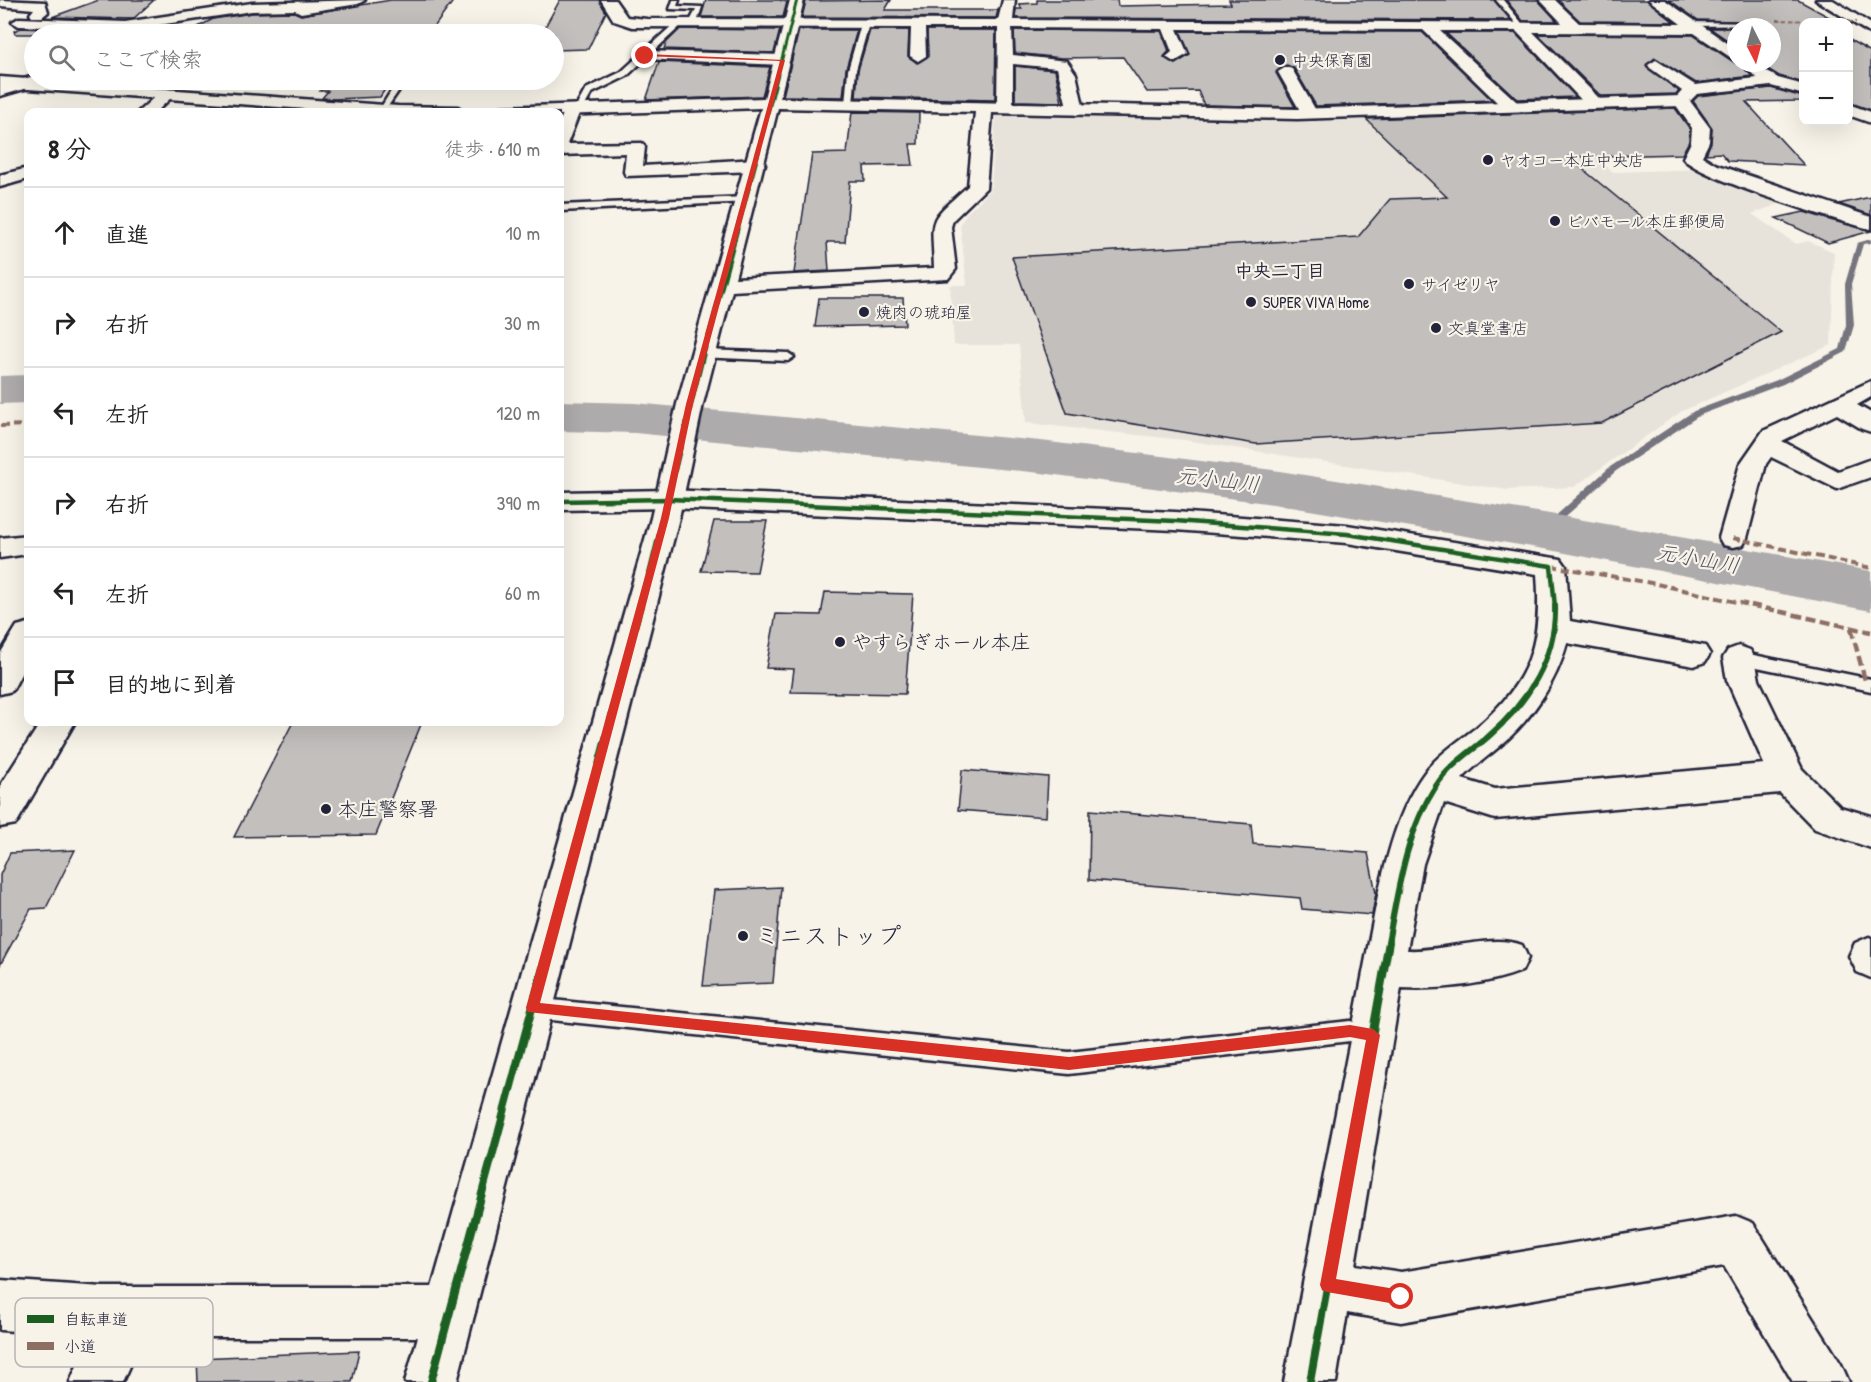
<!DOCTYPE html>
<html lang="ja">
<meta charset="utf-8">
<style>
:root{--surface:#fff;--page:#f2f2f2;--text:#222;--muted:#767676;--line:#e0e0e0}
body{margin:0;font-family:"Patrick Hand","Klee One",sans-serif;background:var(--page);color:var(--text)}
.controls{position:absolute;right:18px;top:18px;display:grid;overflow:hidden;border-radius:12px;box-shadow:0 6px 24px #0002}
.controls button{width:54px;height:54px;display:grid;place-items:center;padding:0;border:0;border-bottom:2px solid var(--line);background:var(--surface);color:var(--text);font:30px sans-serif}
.compass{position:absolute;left:1727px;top:18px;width:54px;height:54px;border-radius:50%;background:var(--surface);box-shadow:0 6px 24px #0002;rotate:174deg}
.stop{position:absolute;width:18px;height:18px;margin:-14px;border:4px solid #d93025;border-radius:50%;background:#fff}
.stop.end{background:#d93025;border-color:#fff;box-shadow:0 2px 6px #0008}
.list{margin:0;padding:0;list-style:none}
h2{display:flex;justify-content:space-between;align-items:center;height:78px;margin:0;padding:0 24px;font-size:26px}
h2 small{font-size:20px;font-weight:400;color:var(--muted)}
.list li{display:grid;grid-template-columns:39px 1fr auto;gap:18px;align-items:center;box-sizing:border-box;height:90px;padding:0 24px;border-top:2px solid var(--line)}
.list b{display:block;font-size:22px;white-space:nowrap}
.list em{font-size:20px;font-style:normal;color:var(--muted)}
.icon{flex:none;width:33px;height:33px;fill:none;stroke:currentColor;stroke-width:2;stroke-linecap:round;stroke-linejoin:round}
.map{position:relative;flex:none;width:1871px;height:1382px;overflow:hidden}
.search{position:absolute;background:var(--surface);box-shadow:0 6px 24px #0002;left:24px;top:24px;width:540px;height:66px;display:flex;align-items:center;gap:15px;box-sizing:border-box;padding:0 21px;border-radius:33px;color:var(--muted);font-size:22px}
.panel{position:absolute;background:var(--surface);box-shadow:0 6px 24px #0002;left:24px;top:108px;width:540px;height:618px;border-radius:12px}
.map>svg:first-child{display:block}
.built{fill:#e7e3db}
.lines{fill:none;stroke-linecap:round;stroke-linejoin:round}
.stream{fill:#76747f;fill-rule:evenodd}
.river{fill:#aeabad;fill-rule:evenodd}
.building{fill:#c2bfbd;stroke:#22223b;stroke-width:1.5}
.service-casing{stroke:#22223b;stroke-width:5}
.minor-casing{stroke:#22223b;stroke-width:5}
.tertiary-casing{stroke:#22223b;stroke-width:5}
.service{fill:#f7f3e8;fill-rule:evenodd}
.minor{fill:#f7f3e8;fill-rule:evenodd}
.tertiary{fill:#f7f3e8;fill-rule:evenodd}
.quiet-far2{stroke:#8d6e63;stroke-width:2;stroke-dasharray:4.5 2;stroke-linecap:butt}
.quiet-far1{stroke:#8d6e63;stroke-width:4;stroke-dasharray:8 4;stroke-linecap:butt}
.quiet{stroke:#8d6e63;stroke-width:4.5;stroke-dasharray:10 4.5;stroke-linecap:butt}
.cycleway-far4-casing{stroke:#f7f3e8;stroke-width:4.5}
.cycleway-far3-casing{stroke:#f7f3e8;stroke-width:6}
.cycleway-far2-casing{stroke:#f7f3e8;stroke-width:8}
.cycleway-far1-casing{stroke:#f7f3e8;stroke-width:10}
.cycleway-casing{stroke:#f7f3e8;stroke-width:12}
.cycleway-far4{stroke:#1b5e20;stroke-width:3}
.cycleway-far3{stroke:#1b5e20;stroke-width:4}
.cycleway-far2{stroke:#1b5e20;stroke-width:4.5}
.cycleway-far1{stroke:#1b5e20;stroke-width:6}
.cycleway{stroke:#1b5e20;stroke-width:8}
.route{fill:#d93025}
.poi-dot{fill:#22223b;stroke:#f7f3e8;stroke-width:2}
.labels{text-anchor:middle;stroke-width:4.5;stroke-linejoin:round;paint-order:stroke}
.far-poi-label{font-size:16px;fill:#22223b;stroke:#f7f3e8;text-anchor:start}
.far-neighbourhood-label{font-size:18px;font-weight:bold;fill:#22223b;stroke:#f7f3e8}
.poi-label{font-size:20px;fill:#22223b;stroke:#f7f3e8;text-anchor:start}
.water-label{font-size:21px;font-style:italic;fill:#535263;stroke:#f7f3e8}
.near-poi-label{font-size:24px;fill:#22223b;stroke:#f7f3e8;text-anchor:start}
.key{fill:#f7f3e8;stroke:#b7b4b4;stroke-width:1.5}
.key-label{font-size:16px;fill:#22223b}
</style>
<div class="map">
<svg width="1871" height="1382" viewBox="0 0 1871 1382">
<rect width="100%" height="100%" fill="#f7f3e8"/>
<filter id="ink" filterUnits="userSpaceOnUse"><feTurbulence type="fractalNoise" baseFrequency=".0167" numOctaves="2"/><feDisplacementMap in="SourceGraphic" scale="12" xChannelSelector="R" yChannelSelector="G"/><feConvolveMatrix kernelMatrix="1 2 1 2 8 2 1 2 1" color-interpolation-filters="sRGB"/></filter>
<g filter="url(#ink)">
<path class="built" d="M 1557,108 L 1557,120 L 1612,172 L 1706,169 L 1789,200 L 1752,214 L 1796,244 L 1808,241 L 1834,252 L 1831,345 L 1682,411 L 1574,487 L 1507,490 L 1184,440 L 1026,423 L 1019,345 L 954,345 L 950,285 L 967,285 L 960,224 L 967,213 L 991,190 L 996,113 L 1001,111 Z"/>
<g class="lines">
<path class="stream" d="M 1871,239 L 1871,243 L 1863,244 L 1851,284 L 1854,325 L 1846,352 L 1783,384 L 1700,415 L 1616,471 L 1547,533 L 1541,533 L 1539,531 L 1541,529 L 1610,467 L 1694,411 L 1777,380 L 1840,349 L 1846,325 L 1845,284 L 1857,243 Z"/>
<g class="river">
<path d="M 28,375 L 28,403 L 0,404 L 0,376 Z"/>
<path d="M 560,401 L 635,403 L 1041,441 L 1273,470 L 1544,513 L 1871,571 L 1871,611 L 1544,549 L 1273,504 L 1041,473 L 635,433 L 560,431 Z"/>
</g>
</g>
<g class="building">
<path d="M 99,0 L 154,0 L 133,19 L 52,17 Z"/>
<path d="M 391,0 L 454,0 L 429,34 L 185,34 L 213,19 L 252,13 L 294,12 L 301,15 Z"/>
<path d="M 560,0 L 599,0 L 606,12 L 588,49 L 554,50 L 554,34 L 541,34 Z"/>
<path d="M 706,0 L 779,0 L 787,2 L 783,17 L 701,17 Z"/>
<path d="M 891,0 L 885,10 L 998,10 L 996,18 L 802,17 L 806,1 Z"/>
<path d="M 1037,0 L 1117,0 L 1118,6 L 1231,4 L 1229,0 L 1494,0 L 1511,20 L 1015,18 L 1016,9 L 1022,9 L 1019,4 L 1037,3 Z"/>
<path d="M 1506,0 L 1538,0 L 1557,21 L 1523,21 Z"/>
<path d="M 1558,0 L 1647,0 L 1674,22 L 1580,21 Z"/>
<path d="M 1669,0 L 1798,0 L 1838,22 L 1803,22 L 1803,83 L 1779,76 L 1758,63 L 1772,63 L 1772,27 L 1768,27 L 1768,23 L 1698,20 Z"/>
<path d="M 21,28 L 117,32 L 114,34 L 15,34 L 14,31 Z"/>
<path d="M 1710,28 L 1736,28 L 1736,46 Z"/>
<path d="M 680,29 L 780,30 L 774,53 L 664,49 L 666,43 Z"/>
<path d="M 799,30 L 857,30 L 846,69 L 843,97 L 783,96 Z"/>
<path d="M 870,30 L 909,30 L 908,56 L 917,63 L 928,56 L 927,30 L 996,30 L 995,100 L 856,97 L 858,70 Z"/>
<path d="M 1014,30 L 1161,31 L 1169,51 L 1164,57 L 1175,64 L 1190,55 L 1180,31 L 1422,32 L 1492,100 L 1316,106 L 1294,68 L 1287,65 L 1276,73 L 1295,107 L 1204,105 L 1198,91 L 1147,92 L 1123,57 L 1062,58 L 1015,53 Z"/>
<path d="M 1446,33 L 1515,33 L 1576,97 L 1517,99 Z"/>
<path d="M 1538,34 L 1693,35 L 1735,63 L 1752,63 L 1745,69 L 1752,76 L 1696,83 L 1655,58 L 1646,66 L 1679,91 L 1676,94 L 1601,96 Z"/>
<path d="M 1848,39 L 1871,52 L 1871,110 L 1848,102 Z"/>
<path d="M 659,62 L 770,67 L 762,96 L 646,100 Z"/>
<path d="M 1015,66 L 1055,70 L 1062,102 L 1015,101 Z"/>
<path d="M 104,80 L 391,80 L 380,97 L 334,99 L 322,98 L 328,91 L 320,91 L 325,83 L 164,85 L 99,82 Z"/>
<path d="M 1771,88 L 1803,97 L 1803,101 L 1746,102 L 1804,165 L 1728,161 L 1721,153 L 1706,154 L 1711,142 L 1712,128 L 1693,101 L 1698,96 Z"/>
<path d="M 1675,108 L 1690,129 L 1689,141 L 1682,154 L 1568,157 L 1781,332 L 1602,423 L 1256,444 L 1067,413 L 1012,257 L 1358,237 L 1390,199 L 1447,197 L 1366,119 Z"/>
<path d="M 852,112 L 919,113 L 918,144 L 910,144 L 913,165 L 864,166 L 865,181 L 850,181 L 845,242 L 827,242 L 829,271 L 794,273 L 812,154 L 847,153 Z"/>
<path d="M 1871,197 L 1871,215 L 1839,204 Z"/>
<path d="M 1804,212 L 1830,220 L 1871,231 L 1828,243 L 1776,218 Z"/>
<path d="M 819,298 L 903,298 L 905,325 L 815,327 Z"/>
<path d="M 714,521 L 767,521 L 757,572 L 701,571 Z"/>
<path d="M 825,592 L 913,594 L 905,694 L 791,692 L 794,669 L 766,668 L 776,614 L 821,615 Z"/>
<path d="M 293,722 L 422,722 L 376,835 L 234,837 Z"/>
<path d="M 962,770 L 1048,777 L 1046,817 L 958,810 Z"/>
<path d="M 1090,810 L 1251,824 L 1253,844 L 1368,853 L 1376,893 L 1372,915 L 1302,909 L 1300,898 L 1089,880 Z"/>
<path d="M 75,850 L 46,908 L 31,909 L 0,965 L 0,875 L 10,853 Z"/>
<path d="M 781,887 L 773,983 L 703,986 L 714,890 Z"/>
<path d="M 359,1351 L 352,1382 L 198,1382 L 197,1358 Z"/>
</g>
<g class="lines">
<g class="service-casing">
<g id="service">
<path d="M 673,0 L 679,0 L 677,6 L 702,7 L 696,25 L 689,23 L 696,10 L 670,9 Z"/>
<path d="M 1496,0 L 1503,0 L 1526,28 L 1520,28 Z"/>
<path d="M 677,21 L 684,23 L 627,76 L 592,93 L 583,109 L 569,113 L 569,109 L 577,105 L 586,89 L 621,72 Z"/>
<path d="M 865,22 L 869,24 L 856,70 L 853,104 L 849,106 L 845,104 L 848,70 L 861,24 Z"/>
<path d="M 1689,22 L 1763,23 L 1767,25 L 1692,26 Z"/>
<path d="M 398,80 L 406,80 L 384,112 L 378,112 Z"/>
<path d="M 746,197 L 749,198 L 749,202 L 560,211 L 560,205 Z"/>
<path d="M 703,350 L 788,353 L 794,357 L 788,361 L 699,357 L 697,354 Z"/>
<path d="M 1739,652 L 1871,679 L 1871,691 L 1733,662 L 1731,658 Z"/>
<path d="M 532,998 L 1069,1052 L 1350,1021 L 1380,1028 L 1383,1035 L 1380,1042 L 1372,1045 L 1350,1041 L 1069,1074 L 532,1018 L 525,1015 L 522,1008 L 525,1001 Z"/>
</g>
</g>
<g class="minor-casing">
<g id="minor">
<path d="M 0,0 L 45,2 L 48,12 L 42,17 L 32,17 L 30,14 L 34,9 L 0,6 Z"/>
<path d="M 365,0 L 358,4 L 301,13 L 295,10 L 252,11 L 125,30 L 19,26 L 12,22 L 19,18 L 125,22 L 252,3 Z"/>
<path d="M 601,0 L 615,0 L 627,17 L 647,19 L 998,20 L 1003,0 L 1015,0 L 1013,20 L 1562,23 L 1540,0 L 1555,0 L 1579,23 L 1681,24 L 1649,0 L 1665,0 L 1736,49 L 1736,61 L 1694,33 L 1533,32 L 1600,99 L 1602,103 L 1594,108 L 1588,107 L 1516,31 L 1440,31 L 1517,102 L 1519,106 L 1511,111 L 1505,110 L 1423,30 L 1177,29 L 1188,54 L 1174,62 L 1166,57 L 1172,52 L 1163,29 L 1012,28 L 1013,55 L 1067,61 L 1076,74 L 1084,110 L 1076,115 L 1068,110 L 1057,68 L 1013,64 L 1013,108 L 1005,113 L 997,108 L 998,28 L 925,28 L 926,56 L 918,61 L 910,56 L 911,28 L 632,27 L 614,21 Z"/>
<path d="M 645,51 L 782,55 L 790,60 L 782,65 L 640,59 L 637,56 Z"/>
<path d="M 1656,60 L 1695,85 L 1757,78 L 1747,69 L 1755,64 L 1778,78 L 1804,85 L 1804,95 L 1771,86 L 1697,94 L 1690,101 L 1710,128 L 1709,142 L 1702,156 L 1715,164 L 1871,217 L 1871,229 C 1841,222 1696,177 1683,158 L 1691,142 L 1692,128 L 1673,101 L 1682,91 L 1650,68 L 1648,65 Z"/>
<path d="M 1286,67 L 1292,69 L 1318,114 L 1316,118 L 1304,118 L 1302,114 L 1278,72 Z"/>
<path d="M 34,76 L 34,80 L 47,80 L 45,83 L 0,96 L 0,86 Z"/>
<path d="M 167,89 L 175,94 L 156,112 L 138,112 L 161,91 Z"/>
<path d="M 1848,104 L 1871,112 L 1871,123 L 1848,115 Z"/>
<path d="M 572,106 L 580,111 L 567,144 L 642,143 L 645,147 L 643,166 L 756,159 L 765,165 L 756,171 L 626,176 L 624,172 L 626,153 L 560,155 L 560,121 L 566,107 Z"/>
<path d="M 28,168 L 28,179 L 0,187 L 0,175 Z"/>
<path d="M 1871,381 L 1871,397 L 1857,405 L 1871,413 L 1871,432 L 1862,429 L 1837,414 L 1782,441 L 1838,471 L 1871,459 L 1871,477 L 1837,489 L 1771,457 L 1766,464 L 1747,538 L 1743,545 L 1733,547 L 1723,545 L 1719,538 L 1740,464 L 1763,431 Z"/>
<path d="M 669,490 L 1175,512 L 1347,525 L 1561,559 L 1566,566 L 1570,621 L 1705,646 L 1710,654 L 1705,662 L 1694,666 L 1567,643 C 1557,682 1531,720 1500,746 C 1487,757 1473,767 1462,779 L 1495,789 L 1764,764 L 1727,680 L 1723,658 L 1728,650 L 1739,646 L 1750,650 L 1755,658 L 1759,680 L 1802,769 L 1840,807 L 1871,816 L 1871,848 L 1815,829 L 1780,793 L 1495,819 L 1444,803 L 1423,864 L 1407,950 C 1443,952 1491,933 1522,945 L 1528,958 L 1522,971 C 1486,985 1440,990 1401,988 L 1355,1265 L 1401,1272 L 1736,1216 L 1753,1223 L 1841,1364 L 1849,1382 L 1793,1382 L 1724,1266 L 1401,1322 L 1347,1313 L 1336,1382 L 1284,1382 L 1379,890 C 1389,849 1401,802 1428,768 C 1442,752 1460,740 1477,727 C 1531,681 1542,642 1537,574 L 1347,543 L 1175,530 L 669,508 L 560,510 L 560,492 Z"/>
<path d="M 28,535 L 28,554 L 0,558 L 0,538 Z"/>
<path d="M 28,623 L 28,661 L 12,691 L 0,694 L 0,654 L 17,626 Z"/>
<path d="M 41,722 L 75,722 L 16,824 L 0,827 L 0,786 Z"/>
<path d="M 1869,937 L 1871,938 L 1871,978 L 1857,972 L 1849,956 L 1855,943 Z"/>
<path d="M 0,1280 L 103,1287 L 450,1287 L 468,1294 L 475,1312 L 468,1330 L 450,1337 L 143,1337 L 123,1382 L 70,1382 L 90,1336 L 0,1330 Z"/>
</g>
</g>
<g class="tertiary-casing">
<g id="tertiary">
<path d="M 790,0 L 804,0 L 780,98 L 1297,109 L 1681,96 L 1689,101 L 1681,106 L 1297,119 L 992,113 L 986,188 L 953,220 L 951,227 L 956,269 L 948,279 L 732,291 L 703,404 L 679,518 L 457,1382 L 405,1382 L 651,518 L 677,404 L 761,108 L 560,115 L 560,112 L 493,112 L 501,107 L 764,98 ZM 778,108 L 975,112 L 968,186 C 926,224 932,214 934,268 L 735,278 Z"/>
<path d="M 1816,0 L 1833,0 L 1871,24 L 1871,34 Z"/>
<path d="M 0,77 L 398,106 L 458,107 L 466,112 L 350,112 L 0,87 Z"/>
</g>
</g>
<use href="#service" class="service"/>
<use href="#minor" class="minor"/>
<use href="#tertiary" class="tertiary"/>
<path class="quiet-far2" d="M 1777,20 L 1856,22"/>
<g class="quiet-far1">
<path d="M 0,426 L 28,425"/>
<path d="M 1733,538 L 1871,568"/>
<path d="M 1551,566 L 1657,584 L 1758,607"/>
</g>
<g class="quiet">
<path d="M 1751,605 L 1871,632"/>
<path d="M 1851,628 L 1866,684"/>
</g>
<g class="cycleway-far4-casing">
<path id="cycleway-far4" d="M 758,152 L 797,0"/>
</g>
<g class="cycleway-far3-casing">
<path id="cycleway-far3" d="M 705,349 L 759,150"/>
</g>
<g class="cycleway-far2-casing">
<g id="cycleway-far2">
<path d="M 560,501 L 669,499 L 1175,521 L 1347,534 L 1551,566 L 1555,607"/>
<path d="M 641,607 L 705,348"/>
</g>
</g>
<g class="cycleway-far1-casing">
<g id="cycleway-far1">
<path d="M 550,943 L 641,605"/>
<path d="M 1388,943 C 1398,890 1406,832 1436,786 C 1449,765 1471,752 1489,736 C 1527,703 1557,657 1555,605"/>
</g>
</g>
<g class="cycleway-casing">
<g id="cycleway">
<path d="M 431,1382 L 550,942"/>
<path d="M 1310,1382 L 1389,942"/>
</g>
</g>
<use href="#cycleway-far4" class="cycleway-far4"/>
<use href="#cycleway-far3" class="cycleway-far3"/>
<use href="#cycleway-far2" class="cycleway-far2"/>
<use href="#cycleway-far1" class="cycleway-far1"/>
<use href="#cycleway" class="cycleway"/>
</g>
</g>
<path class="route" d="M 645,54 L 785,60 L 693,404 L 669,518 L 540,1003 L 1069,1057 L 1350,1025 L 1373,1029 L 1380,1035 L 1336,1279 L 1401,1290 L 1406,1292 L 1409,1297 L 1406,1302 L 1401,1305 L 1327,1292 L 1322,1290 L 1320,1285 L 1366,1040 L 1350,1037 L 1069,1070 L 528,1012 L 526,1008 L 661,518 L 686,404 L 780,61 L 643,56 Z"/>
<g class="poi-dot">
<circle cx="1280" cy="60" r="6"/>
<circle cx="1488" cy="160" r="6"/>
<circle cx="1555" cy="221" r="6"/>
<circle cx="1409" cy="284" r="6"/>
<circle cx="1251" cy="302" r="6"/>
<circle cx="864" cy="312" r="6"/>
<circle cx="1436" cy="328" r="6"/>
<circle cx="840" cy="642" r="6"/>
<circle cx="326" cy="809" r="6"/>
<circle cx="743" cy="936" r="6"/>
</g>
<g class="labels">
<g class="far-poi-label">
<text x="1292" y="66">中央保育園</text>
<text x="1500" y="166">ヤオコー本庄中央店</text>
<text x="1567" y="227">ビバモール本庄郵便局</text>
<text x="1421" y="290">サイゼリヤ</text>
<text x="1263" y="308">SUPER VIVA Home</text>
<text x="876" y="318">焼肉の琥珀屋</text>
<text x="1448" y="334">文真堂書店</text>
</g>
<g class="far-neighbourhood-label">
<text x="1280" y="277">中央二丁目</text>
</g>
<g class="poi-label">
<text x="852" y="649">やすらぎホール本庄</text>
<text x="338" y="816">本庄警察署</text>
</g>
<g class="water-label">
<text transform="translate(1218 480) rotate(7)" y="7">元小山川</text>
<text transform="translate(1698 559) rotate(10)" y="7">元小山川</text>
</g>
<g class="near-poi-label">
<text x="755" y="944">ミニストップ</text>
</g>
</g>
<rect x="15" y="1298" width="198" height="69" rx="9" class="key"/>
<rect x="27" y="1315" width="27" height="8" fill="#1b5e20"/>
<rect x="27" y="1342" width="27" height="8" fill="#8d6e63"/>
<g class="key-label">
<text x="64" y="1325">自転車道</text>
<text x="64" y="1352">小道</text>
</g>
</svg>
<div class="controls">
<button>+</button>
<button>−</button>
</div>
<svg class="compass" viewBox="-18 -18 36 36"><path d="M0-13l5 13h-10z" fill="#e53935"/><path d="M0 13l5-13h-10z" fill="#767676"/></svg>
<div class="stop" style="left:1401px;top:1297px"></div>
<div class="stop end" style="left:645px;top:56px"></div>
<div class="search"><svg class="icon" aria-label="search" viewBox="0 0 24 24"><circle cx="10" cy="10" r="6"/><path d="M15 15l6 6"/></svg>ここで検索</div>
<section class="panel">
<h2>8 分<small>徒歩 · 610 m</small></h2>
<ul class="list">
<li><svg class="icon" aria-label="ahead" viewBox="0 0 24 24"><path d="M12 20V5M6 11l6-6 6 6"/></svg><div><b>直進</b></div><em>10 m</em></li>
<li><svg class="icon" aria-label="right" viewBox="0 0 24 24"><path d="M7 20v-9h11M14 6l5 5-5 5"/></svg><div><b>右折</b></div><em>30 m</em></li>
<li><svg class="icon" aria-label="left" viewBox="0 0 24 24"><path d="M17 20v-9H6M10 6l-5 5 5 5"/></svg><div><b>左折</b></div><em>120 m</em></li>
<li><svg class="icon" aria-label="right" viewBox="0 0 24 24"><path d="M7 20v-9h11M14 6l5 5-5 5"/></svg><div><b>右折</b></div><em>390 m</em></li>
<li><svg class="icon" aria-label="left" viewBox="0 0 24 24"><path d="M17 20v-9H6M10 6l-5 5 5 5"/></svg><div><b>左折</b></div><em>60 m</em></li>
<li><svg class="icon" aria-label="arrive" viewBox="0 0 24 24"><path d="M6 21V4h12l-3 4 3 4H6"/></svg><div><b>目的地に到着</b></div></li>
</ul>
</section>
</div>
